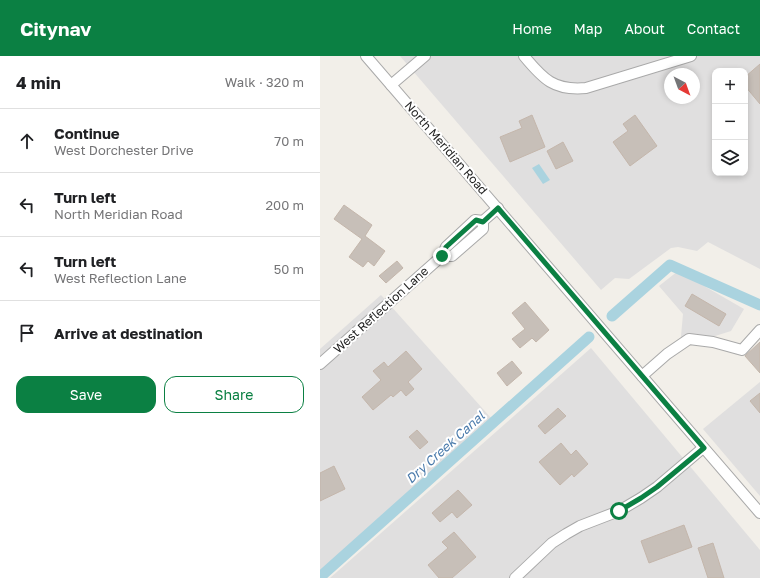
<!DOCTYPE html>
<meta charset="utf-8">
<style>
:root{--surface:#fff;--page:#f2f2f2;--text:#202124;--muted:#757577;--line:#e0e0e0;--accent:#0b8043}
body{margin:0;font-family:"Golos Text",sans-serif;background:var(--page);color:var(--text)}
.controls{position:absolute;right:12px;top:12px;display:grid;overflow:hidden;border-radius:8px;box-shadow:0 2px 6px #0003}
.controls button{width:36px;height:36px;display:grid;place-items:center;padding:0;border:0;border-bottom:1px solid var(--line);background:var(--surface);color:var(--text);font:20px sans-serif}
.compass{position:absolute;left:344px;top:12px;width:36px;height:36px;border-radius:50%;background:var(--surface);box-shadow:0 2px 6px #0003;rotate:139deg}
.stop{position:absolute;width:12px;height:12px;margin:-9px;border:3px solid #0b8043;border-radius:50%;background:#fff}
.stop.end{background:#0b8043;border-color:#fff;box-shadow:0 1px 4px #0008}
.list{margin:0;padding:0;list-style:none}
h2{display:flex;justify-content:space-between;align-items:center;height:52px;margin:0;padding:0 16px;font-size:17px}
h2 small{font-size:13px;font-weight:400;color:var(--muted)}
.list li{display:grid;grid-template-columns:26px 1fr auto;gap:12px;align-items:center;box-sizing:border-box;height:64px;padding:0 16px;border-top:1px solid var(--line)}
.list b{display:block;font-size:15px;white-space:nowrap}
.list p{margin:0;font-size:13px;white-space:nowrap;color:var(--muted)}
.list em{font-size:13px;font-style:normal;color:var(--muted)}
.actions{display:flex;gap:8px;padding:12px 16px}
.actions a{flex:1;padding:9px 0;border:1px solid var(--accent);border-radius:12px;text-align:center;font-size:14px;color:var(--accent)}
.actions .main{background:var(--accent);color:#fff}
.icon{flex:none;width:22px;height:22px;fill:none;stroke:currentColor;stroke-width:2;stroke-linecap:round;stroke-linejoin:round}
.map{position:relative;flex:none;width:440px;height:522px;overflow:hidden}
header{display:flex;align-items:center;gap:24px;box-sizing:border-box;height:56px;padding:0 20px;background:var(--accent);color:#fff}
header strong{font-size:19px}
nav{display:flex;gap:22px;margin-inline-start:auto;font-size:14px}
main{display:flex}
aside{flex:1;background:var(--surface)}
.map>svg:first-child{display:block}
.residential{fill:#e0dfdf;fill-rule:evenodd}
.water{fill:#aad3df}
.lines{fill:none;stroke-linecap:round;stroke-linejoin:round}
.canal{stroke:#aad3df;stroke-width:11}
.building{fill:#c7bfb8;stroke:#c4b6ab}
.minor-casing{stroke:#a9a9a9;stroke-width:12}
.minor{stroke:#fff;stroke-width:10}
.route{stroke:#0b8043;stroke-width:5}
.labels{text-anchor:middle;stroke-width:4;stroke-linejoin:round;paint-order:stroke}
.street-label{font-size:12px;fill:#222;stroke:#fff}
.water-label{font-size:13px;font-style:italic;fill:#4a7aab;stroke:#fff}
</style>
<header>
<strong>Citynav</strong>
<nav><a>Home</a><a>Map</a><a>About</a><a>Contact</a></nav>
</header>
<main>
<aside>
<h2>4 min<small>Walk · 320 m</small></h2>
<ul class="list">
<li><svg class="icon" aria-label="ahead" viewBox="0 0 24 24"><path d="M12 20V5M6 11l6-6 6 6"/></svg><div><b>Continue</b><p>West Dorchester Drive</p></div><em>70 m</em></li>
<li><svg class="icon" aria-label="left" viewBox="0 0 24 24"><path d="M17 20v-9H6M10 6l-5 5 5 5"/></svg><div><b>Turn left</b><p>North Meridian Road</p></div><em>200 m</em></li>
<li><svg class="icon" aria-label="left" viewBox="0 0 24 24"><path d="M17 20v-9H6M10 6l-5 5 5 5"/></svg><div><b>Turn left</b><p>West Reflection Lane</p></div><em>50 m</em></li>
<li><svg class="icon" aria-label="arrive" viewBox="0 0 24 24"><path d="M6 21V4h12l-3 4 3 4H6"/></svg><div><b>Arrive at destination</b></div></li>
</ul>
<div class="actions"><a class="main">Save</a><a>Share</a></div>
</aside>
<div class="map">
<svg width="440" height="522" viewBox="0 0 440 522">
<rect width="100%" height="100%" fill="#f2efe9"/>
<g class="residential">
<path d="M 80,0 L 440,0 L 440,213 L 388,186 L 377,195 L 358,191 L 351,192 L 309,223 L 295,222 L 281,234 ZM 395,15 L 425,15 L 425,117 L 395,117 ZM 350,18 L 374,18 L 374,42 L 350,42 Z"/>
<path d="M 358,215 L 424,253 L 411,275 L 360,291 L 363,258 L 339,230 Z"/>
<path d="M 61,239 L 171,362 L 0,519 L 0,293 Z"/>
<path d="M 271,292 L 440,494 L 440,522 L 10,522 Z"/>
<path d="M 440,326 L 440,440 L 383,373 Z"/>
</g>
<path class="water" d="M 219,108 L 230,124 L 223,128 L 212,112 Z"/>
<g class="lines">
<g class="canal">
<path d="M 292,260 L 350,209 L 440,249"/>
<path d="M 0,521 L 269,281"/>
</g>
</g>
<g class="building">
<path d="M 440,8 L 440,48 L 425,30 L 425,21 Z"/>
<path d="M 212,59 L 225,91 L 190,106 L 180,81 L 202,72 L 199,65 Z"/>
<path d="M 315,59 L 337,90 L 310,110 L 293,86 L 308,75 L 303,68 Z"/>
<path d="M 243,86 L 253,105 L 236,113 L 227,95 Z"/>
<path d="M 24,149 L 52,169 L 45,180 L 65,195 L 54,210 L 48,205 L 43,211 L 29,201 L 42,183 L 14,163 Z"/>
<path d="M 77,205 L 83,212 L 66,227 L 59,220 Z"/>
<path d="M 372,238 L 406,258 L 399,270 L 365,250 Z"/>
<path d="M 205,246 L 229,274 L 216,286 L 212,282 L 200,292 L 192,283 L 205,273 L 192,257 Z"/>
<path d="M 440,286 L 440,317 L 425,300 Z"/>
<path d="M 86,295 L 102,313 L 88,326 L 94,333 L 86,340 L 81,334 L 73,341 L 71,339 L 53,354 L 42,341 L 61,324 L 53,315 L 64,306 L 68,311 Z"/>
<path d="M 192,305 L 202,317 L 187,330 L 177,317 Z"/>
<path d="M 440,337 L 440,357 L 430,345 Z"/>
<path d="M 238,352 L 246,360 L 225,378 L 218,370 Z"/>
<path d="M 97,374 L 108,386 L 100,393 L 89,381 Z"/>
<path d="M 241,387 L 251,399 L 256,394 L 268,408 L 254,421 L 252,418 L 240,429 L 219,406 Z"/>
<path d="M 14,410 L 25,433 L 0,445 L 0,417 Z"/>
<path d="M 138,434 L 152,449 L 137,462 L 132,456 L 120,466 L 112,457 Z"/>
<path d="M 364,469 L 372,491 L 329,507 L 321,485 Z"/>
<path d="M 134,476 L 156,501 L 132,522 L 119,522 L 108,509 L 128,492 L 122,486 Z"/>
<path d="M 393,487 L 404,522 L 388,522 L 378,492 Z"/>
</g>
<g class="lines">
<g class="minor-casing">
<g id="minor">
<path d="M 46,0 L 440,457"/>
<path d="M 204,0 C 223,23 234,35 266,32 L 371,0"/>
<path d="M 71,29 L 105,0"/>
<path d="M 163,165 L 178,152"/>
<path d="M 0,308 L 122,200 L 126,191 L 155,164 L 163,165 L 163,173 L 132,200 L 122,200"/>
<path d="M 322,320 L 347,298 L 369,283 L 393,286 L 422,294 L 440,274"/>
<path d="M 195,522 L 232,487 L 246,478 L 260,470 L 299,455 L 321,442 L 337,431 L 383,392"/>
</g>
</g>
<use href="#minor" class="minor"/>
</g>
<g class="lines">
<path class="route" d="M 122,200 L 126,191 L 156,164 L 163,166 L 178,152 L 384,392 L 337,431 L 321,442 L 299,455"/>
</g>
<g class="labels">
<g class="street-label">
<text transform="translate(126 92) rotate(49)" y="4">North Meridian Road</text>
<text transform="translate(61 254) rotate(-42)" y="4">West Reflection Lane</text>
</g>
<g class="water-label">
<text transform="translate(125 391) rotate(-42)" y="5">Dry Creek Canal</text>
</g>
</g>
</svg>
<div class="controls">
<button>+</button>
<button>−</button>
<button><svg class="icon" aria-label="layers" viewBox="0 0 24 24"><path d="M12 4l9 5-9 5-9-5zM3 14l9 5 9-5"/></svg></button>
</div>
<svg class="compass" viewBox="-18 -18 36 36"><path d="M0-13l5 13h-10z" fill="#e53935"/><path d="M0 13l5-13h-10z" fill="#757577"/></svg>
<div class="stop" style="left:299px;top:455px"></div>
<div class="stop end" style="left:122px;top:200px"></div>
</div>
</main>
